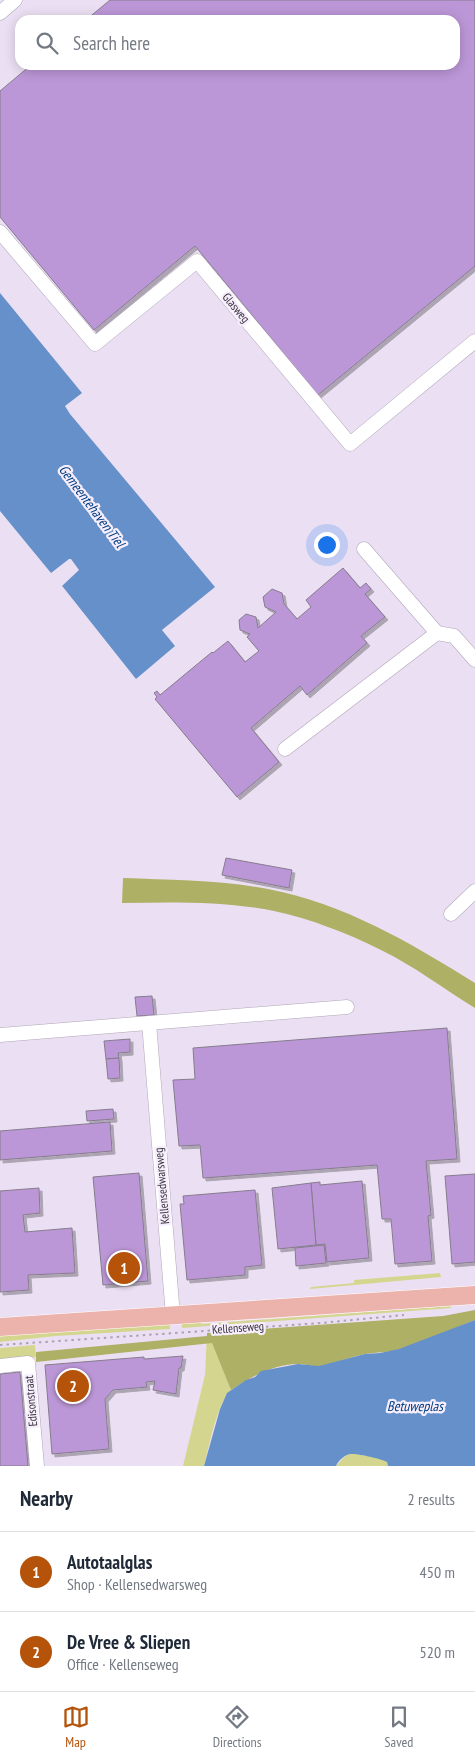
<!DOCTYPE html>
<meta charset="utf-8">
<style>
:root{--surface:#fff;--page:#f2f2f3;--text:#1f2937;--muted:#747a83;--line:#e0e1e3;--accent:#b45309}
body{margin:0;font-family:"PT Sans Narrow",sans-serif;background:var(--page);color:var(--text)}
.you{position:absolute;left:326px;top:544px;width:18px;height:18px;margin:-12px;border:4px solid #fff;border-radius:50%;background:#1a73e8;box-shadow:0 0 0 8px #1a73e833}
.badge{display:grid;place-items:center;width:32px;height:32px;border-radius:50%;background:var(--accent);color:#fff;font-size:16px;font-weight:700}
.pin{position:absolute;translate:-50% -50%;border:2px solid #fff;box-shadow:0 1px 5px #0006}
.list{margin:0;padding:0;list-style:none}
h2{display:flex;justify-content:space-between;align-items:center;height:65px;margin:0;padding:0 20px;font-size:21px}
h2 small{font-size:16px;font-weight:400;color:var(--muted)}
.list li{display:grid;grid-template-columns:32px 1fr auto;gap:15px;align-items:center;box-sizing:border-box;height:80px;padding:0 20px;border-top:1px solid var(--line)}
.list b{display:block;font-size:19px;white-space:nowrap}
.list p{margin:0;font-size:16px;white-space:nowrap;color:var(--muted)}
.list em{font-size:16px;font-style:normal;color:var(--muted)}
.icon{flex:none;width:28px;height:28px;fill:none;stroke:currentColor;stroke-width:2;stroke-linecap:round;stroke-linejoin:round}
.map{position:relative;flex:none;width:475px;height:1466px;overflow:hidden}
.search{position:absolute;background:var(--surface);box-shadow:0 2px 12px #0003;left:15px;right:15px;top:15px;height:55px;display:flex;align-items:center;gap:12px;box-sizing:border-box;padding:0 18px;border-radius:15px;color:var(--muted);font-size:19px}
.sheet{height:225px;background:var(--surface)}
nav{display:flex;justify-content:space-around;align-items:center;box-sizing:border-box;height:70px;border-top:1px solid var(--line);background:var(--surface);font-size:14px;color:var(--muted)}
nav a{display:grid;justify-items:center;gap:2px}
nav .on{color:var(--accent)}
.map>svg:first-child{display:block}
.green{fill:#d4d68f}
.forest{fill:#aeb065}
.water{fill:#6590c9}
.building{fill:#bc97d7;stroke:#867c8d;filter:url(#shadow)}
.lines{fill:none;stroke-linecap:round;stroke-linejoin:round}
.minor-casing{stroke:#b0a6b8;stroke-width:15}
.major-casing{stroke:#fff;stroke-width:19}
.path{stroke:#aba3b1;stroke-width:2;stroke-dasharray:2.5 4;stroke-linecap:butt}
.minor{stroke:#fff;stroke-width:14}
.major{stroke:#ecb3ad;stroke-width:18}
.labels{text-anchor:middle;stroke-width:4.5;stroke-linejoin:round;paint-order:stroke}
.street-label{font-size:12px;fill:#343037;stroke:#f7eefd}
.water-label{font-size:14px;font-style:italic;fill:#003d81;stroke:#f7eefd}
</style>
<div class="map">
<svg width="475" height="1466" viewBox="0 0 475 1466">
<defs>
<filter id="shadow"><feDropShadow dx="3" dy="3" stdDeviation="0" flood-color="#0004"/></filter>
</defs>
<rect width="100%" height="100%" fill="#ebe0f3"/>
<g class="green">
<path d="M 440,1273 L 441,1277 L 310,1289 L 311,1287 L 354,1283 L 354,1280 Z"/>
<path d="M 450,1306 L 451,1308 L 182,1328 L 181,1321 L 200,1320 L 201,1324 Z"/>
<path d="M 169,1321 L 170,1329 L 56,1336 L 0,1342 L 0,1333 Z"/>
<path d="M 207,1333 L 216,1352 L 231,1390 C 217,1403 209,1447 204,1466 L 183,1466 L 205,1375 Z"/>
<path d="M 35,1345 L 36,1357 L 0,1360 L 0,1348 Z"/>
<path d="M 350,1453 L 381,1458 L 387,1462 L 388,1466 L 336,1466 L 344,1457 Z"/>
</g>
<g class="forest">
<path d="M 123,878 C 171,880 221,880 268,889 C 343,903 411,943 475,983 L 475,1008 C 444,989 414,966 381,950 C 347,933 311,919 274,911 C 224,901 173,902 122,903 Z"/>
<path d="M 475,1310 L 475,1320 C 450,1330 425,1342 400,1349 C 388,1353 377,1352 365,1354 C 350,1357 336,1363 321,1366 C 313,1367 305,1364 298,1364 C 274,1364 250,1377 231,1390 L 212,1343 L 36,1362 L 36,1352 L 207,1336 L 207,1333 L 443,1316 Z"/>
</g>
<g class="water">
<path d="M 0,293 L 82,393 L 65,406 L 70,414 L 215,587 L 162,630 L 175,646 L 136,679 L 63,587 L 62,586 L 79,570 L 71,559 L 69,559 L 51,573 L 0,511 Z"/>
<path d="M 475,1320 L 475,1466 L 388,1466 L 387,1462 C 383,1459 356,1453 351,1454 C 345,1454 338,1461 336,1466 L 204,1466 L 220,1409 L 227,1393 L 246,1380 L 255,1377 L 261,1371 L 298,1364 L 319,1366 L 365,1354 L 380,1353 L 399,1349 Z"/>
</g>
<g class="building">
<path d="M 110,0 L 475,0 L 475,266 L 318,395 L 195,246 L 94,330 L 0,217 L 0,91 L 31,65 L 455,65 L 455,20 L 86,20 Z"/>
<path d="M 343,568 L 360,588 L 366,583 L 371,589 L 365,594 L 385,617 L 361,636 L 367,643 L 307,695 L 300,686 L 251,728 L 279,762 L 237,797 L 155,699 L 157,697 L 154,693 L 157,691 L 160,695 L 212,652 L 213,653 L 228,641 L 245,662 L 259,651 L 247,637 L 250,634 L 240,630 L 239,620 L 246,614 L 256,617 L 258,628 L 276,612 L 265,607 L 263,597 L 272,589 L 282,593 L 284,604 L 297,619 L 311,607 L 306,600 Z"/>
<path d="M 226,858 L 292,870 L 289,888 L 222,875 Z"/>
<path d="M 152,996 L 154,1015 L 137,1016 L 135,997 Z"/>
<path d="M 447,1028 L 457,1159 L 426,1161 L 431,1215 L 428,1216 L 432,1261 L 395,1264 L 391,1219 L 382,1219 L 377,1165 L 203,1178 L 200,1145 L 179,1146 L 173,1080 L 195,1079 L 193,1048 Z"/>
<path d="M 130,1039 L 130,1052 L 118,1053 L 119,1058 L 106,1059 L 104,1041 Z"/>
<path d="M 119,1058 L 120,1078 L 108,1079 L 106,1059 Z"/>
<path d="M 113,1109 L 114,1119 L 87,1121 L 86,1111 Z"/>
<path d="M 110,1122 L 112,1151 L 0,1160 L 0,1131 Z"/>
<path d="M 139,1173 L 148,1281 L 103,1285 L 93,1177 Z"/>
<path d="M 475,1174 L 475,1262 L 452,1264 L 445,1176 Z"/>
<path d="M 362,1181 L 369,1258 L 327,1262 L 325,1244 L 316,1245 L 311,1183 L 320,1182 L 320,1185 Z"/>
<path d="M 311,1183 L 316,1245 L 278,1249 L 272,1188 Z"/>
<path d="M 39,1188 L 40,1213 L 23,1215 L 25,1232 L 72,1228 L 75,1273 L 28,1275 L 29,1290 L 0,1292 L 0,1191 Z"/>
<path d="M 255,1190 L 262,1265 L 245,1267 L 245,1275 L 187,1280 L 180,1204 L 184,1204 L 183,1196 Z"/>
<path d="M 324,1245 L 326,1263 L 296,1266 L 295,1248 Z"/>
<path d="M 183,1356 L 181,1368 L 179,1368 L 176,1394 L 153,1390 L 155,1381 L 146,1382 L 147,1387 L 113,1390 L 105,1399 L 109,1449 L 52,1454 L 45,1365 L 144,1357 L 144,1359 Z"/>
<path d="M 20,1372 L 28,1466 L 0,1466 L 0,1374 Z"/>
</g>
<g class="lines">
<g class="minor-casing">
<g id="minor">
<path d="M 0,13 L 15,0"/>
<path d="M 0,232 L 95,344 L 197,261 L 350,444 L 475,341"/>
<path d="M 364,549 L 437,633 L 454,636 L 475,660"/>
<path d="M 285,749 L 437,633"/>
<path d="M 451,914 L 475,891"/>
<path d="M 149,1023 L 173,1316"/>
<path d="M 0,1035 L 347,1007"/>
<path d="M 0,1366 L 28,1363 L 37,1466"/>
</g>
</g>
<g class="major-casing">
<path id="major" d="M 0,1327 L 475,1295"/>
</g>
<path class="path" d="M 0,1345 L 321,1323 L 404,1315"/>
<use href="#minor" class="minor"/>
<use href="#major" class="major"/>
</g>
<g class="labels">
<g class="street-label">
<text transform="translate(236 308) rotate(50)" y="4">Glasweg</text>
<text transform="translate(162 1186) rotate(-95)" y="4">Kellensedwarsweg</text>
<text transform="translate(238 1328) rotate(-4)" y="4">Kellenseweg</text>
<text transform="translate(31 1401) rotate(-95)" y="4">Edisonstraat</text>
</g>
<g class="water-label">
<text transform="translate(92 506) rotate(53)" y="5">Gemeentehaven Tiel</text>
<text x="415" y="1411">Betuweplas</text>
</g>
</g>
</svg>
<div class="you"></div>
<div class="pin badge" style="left:124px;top:1268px">1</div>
<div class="pin badge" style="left:73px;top:1386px">2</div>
<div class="search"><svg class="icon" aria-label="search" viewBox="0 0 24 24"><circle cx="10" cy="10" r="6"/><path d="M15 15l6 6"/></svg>Search here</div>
</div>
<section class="sheet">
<h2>Nearby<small>2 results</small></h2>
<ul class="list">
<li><span class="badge">1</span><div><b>Autotaalglas</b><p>Shop · Kellensedwarsweg</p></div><em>450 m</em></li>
<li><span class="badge">2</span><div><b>De Vree &amp; Sliepen</b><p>Office · Kellenseweg</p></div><em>520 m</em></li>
</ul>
</section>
<nav>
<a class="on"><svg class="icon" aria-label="map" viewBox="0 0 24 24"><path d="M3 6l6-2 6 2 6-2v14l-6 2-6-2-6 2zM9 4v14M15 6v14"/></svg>Map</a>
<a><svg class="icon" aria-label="directions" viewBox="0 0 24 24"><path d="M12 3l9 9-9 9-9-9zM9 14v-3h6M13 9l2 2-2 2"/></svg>Directions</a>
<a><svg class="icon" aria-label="saved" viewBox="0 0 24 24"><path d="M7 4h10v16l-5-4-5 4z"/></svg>Saved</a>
</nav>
